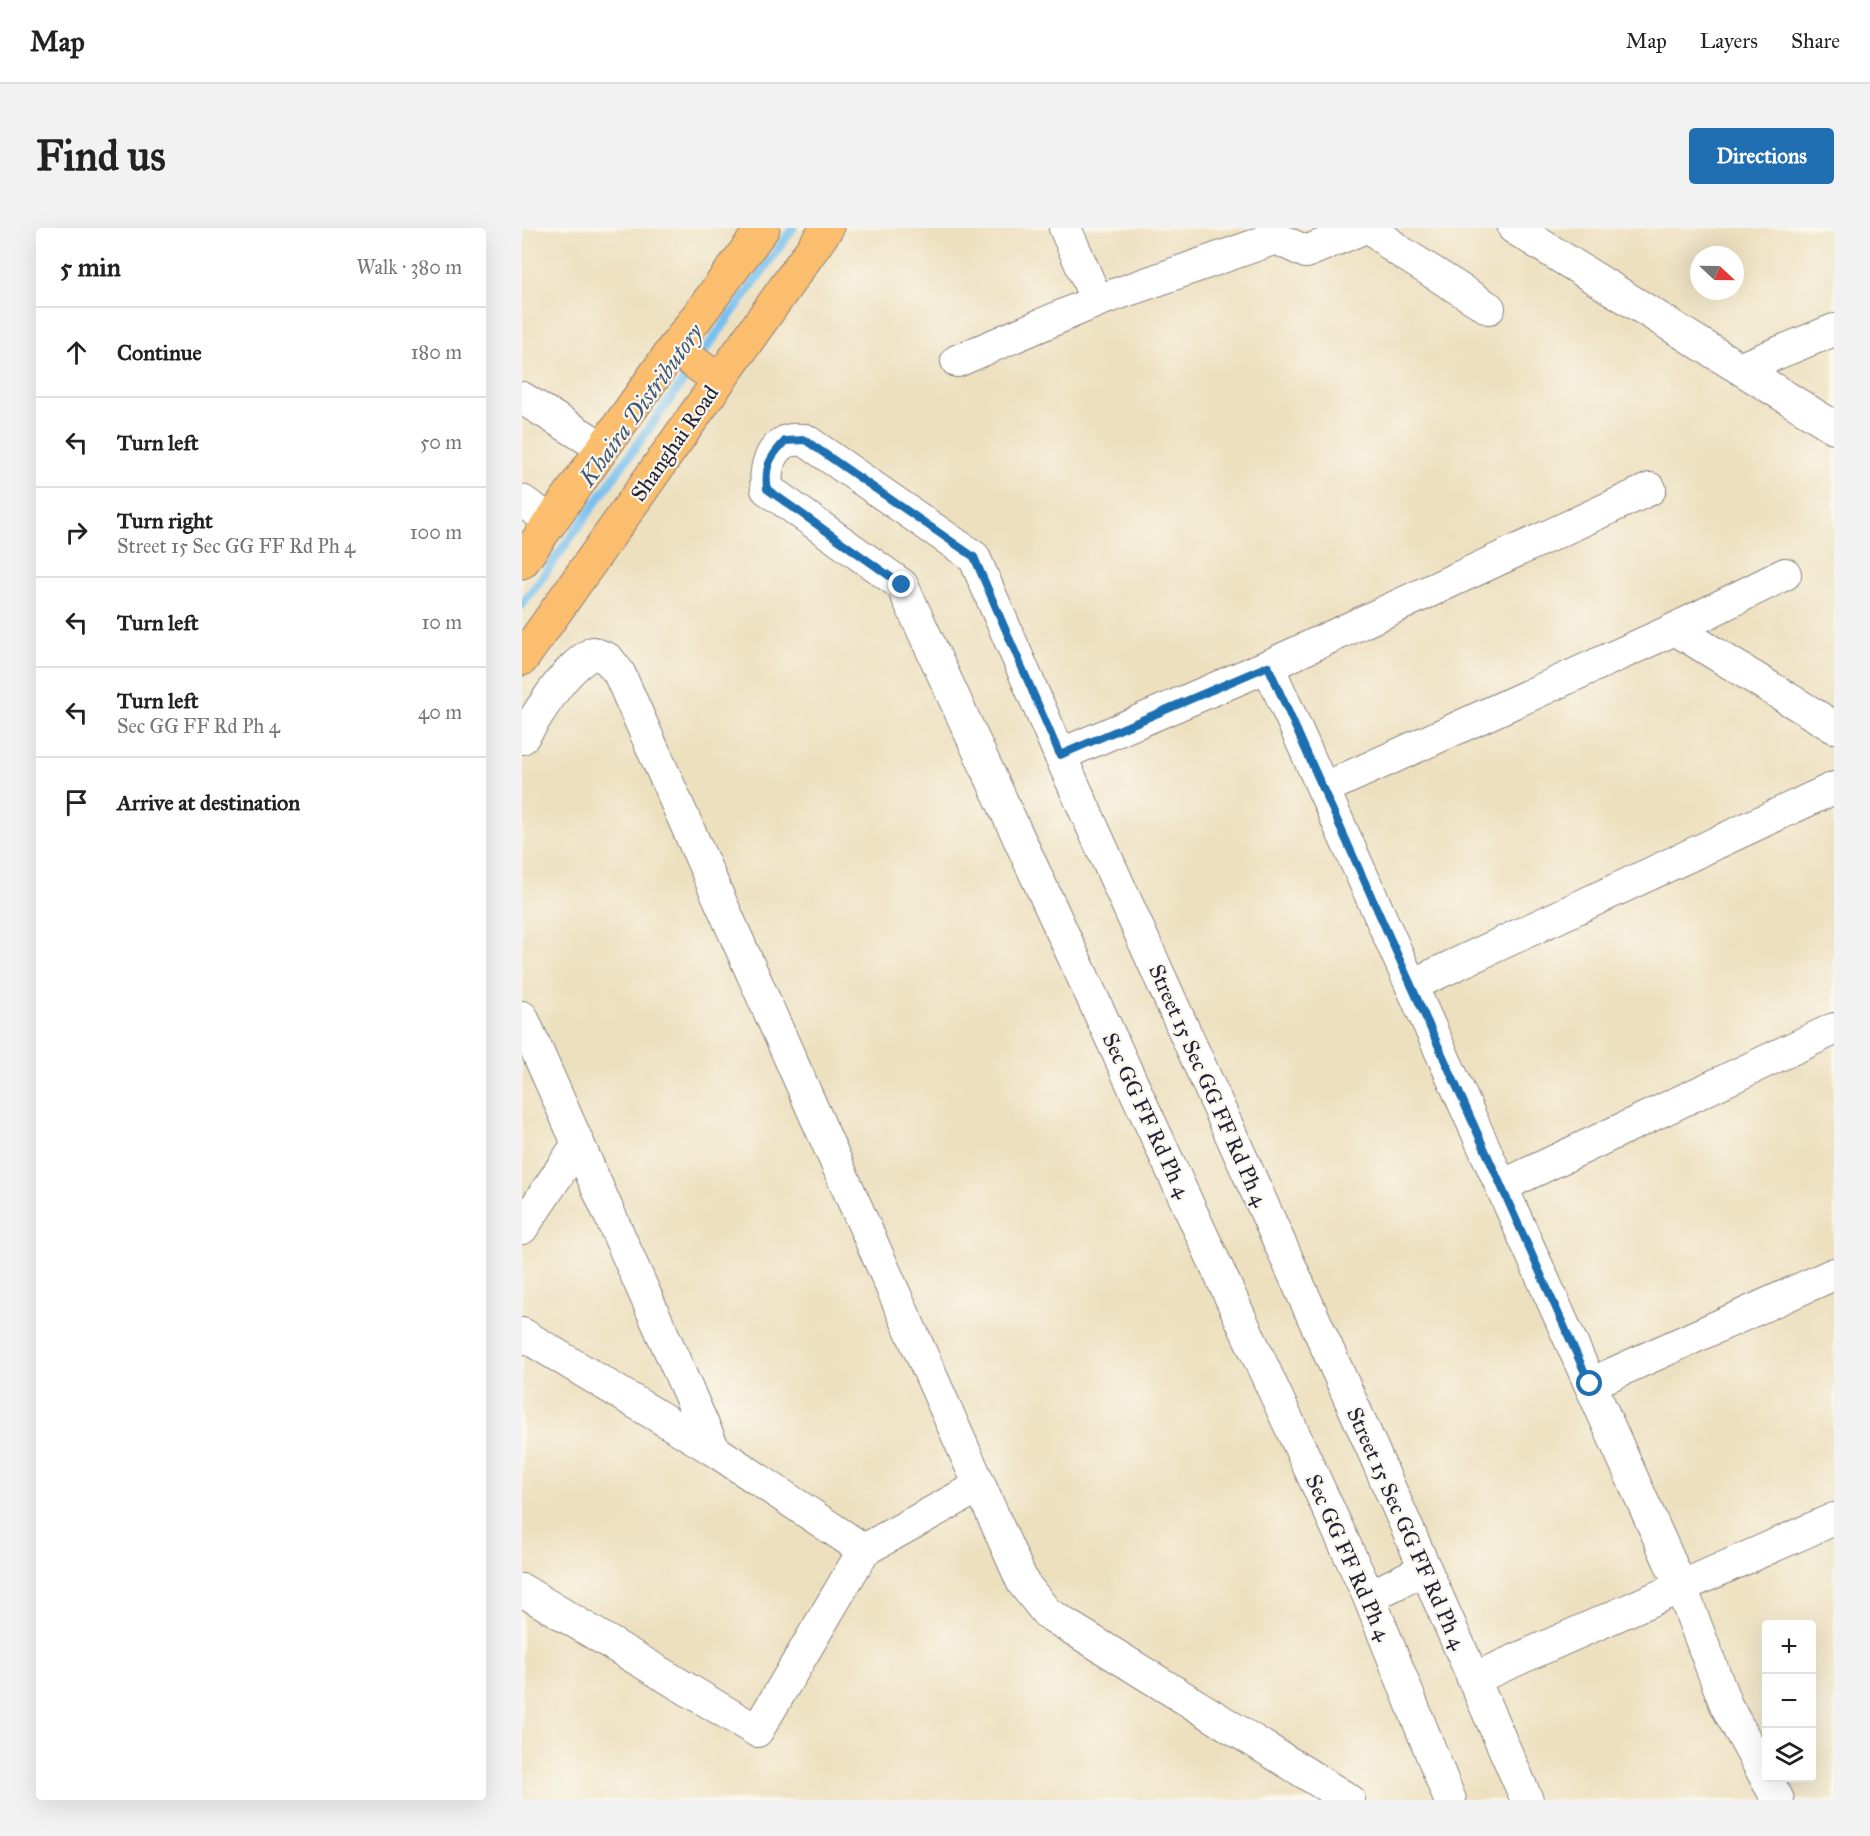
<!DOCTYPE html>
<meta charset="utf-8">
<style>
:root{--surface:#fff;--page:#f2f2f2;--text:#222;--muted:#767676;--line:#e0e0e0;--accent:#1f6fb2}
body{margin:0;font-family:"IM FELL Great Primer",serif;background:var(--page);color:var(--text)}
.controls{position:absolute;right:18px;bottom:18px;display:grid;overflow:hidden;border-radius:6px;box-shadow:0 6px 24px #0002}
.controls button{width:54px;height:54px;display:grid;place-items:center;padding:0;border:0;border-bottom:2px solid var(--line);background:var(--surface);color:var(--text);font:30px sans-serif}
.compass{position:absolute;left:1168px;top:18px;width:54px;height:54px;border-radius:50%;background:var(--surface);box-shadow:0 6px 24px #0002;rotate:112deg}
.stop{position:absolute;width:18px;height:18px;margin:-14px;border:4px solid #1f6fb2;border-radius:50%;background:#fff}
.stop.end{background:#1f6fb2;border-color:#fff;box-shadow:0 2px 6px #0008}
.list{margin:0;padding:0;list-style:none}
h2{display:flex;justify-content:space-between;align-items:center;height:78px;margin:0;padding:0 24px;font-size:26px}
h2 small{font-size:20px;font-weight:400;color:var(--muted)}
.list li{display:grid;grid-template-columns:39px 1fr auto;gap:18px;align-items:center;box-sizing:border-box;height:90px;padding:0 24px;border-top:2px solid var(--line)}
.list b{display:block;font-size:22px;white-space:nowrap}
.list p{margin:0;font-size:20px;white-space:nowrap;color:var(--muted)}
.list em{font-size:20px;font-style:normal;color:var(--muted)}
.icon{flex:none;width:33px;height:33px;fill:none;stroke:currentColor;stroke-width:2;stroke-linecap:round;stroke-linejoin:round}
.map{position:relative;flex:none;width:1312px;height:1572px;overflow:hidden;border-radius:6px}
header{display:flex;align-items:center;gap:36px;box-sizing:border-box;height:84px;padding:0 30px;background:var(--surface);border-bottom:2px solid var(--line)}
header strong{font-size:28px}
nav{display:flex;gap:33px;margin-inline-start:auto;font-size:21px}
.intro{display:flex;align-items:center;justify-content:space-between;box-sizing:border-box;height:144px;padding:0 36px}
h1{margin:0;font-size:42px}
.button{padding:15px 27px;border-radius:6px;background:var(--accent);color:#fff;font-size:21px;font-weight:700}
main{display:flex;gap:36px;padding:0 36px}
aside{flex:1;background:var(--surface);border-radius:6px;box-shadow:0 6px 24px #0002}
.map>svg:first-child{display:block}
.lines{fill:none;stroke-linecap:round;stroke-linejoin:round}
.stream{stroke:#76bfee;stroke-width:9}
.minor-casing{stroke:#88817d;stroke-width:34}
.primary-casing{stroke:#88817d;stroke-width:35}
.minor{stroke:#fff;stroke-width:32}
.primary{stroke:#fbbd6e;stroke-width:33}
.route{stroke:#1f6fb2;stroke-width:8}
.labels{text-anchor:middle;stroke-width:4.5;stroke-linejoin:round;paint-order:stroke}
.street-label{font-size:22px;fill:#22223b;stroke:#fbf7ec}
.water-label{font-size:24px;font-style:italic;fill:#3f597a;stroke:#fbf7ec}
</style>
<header>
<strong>Map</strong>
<nav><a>Map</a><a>Layers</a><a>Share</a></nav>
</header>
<div class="intro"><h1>Find us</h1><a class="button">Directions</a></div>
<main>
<aside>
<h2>5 min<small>Walk · 380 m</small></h2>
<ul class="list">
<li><svg class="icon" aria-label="ahead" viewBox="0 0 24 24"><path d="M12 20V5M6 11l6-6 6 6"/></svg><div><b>Continue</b></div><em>180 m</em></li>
<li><svg class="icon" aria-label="left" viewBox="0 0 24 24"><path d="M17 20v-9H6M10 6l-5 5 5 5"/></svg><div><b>Turn left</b></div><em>50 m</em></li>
<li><svg class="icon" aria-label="right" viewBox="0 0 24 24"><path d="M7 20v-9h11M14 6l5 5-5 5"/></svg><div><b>Turn right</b><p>Street 15 Sec GG FF Rd Ph 4</p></div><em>100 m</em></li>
<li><svg class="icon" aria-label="left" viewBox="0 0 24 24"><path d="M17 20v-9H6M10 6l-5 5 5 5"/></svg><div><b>Turn left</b></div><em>10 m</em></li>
<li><svg class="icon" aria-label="left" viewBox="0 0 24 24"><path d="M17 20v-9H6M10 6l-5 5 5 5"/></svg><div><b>Turn left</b><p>Sec GG FF Rd Ph 4</p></div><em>40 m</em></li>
<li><svg class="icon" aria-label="arrive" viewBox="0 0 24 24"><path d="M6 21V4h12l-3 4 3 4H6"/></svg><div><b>Arrive at destination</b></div></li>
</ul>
</aside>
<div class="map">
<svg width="1312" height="1572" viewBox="0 0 1312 1572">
<rect width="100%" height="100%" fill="#fbf7ec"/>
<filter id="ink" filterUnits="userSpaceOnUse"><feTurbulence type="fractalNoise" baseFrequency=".0167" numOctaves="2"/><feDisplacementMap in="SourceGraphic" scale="12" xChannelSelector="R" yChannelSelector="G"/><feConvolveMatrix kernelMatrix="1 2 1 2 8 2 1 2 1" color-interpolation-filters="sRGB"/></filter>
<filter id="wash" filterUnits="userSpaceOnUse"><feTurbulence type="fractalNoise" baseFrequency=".008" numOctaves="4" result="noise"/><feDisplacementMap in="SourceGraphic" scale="24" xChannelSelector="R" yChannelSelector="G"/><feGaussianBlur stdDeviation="1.35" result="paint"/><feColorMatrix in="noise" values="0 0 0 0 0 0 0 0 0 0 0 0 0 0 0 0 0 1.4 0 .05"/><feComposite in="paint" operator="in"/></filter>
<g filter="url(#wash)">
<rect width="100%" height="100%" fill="#ede0bf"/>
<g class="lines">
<path class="stream" d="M 0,377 L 271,0"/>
</g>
</g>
<g filter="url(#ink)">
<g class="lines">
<g class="minor-casing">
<g id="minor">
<path d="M 543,0 L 575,73"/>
<path d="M 749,0 L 754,10 L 784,24 L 841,0"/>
<path d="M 850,0 L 874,21 L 967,80"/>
<path d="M 992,0 L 1312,199"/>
<path d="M 435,133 L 575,73 L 754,10"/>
<path d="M 1219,140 L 1312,102"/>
<path d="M 0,170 L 81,220"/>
<path d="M 0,273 L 29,293"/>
<path d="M 1153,401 L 1312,499"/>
<path d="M 746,438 L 1159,1359 L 1204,1477 L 1256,1572"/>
<path d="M 0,510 C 21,480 39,443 71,425 L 86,431 L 97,445 L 501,1355 L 525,1385 L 827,1572"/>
<path d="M 538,527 L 746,438 L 1128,261"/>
<path d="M 801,561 L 1153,401 L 1263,346"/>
<path d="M 890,757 L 1312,560"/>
<path d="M 0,789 L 192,1222 L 342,1322"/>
<path d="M 980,958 L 1312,801"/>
<path d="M 0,1000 L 56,916"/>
<path d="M 0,1106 L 192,1222"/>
<path d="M 1068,1156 L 1312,1046"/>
<path d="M 0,1362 L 235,1503 L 342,1322 L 458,1258"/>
<path d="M 847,1369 L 903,1341"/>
<path d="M 951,1451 L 1312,1291"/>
<path d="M 928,1572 L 847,1369 L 380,357 L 245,261 C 243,244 246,223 263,214 C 268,211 277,212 283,212 L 452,329 L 538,527 L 842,1202 L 1005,1572"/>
</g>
</g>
<g class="primary-casing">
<g id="primary">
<path d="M 152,120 L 197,152"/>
<path d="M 0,334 L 152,120 L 241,0"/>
<path d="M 0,431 L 305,0"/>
</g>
</g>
<use href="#minor" class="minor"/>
<use href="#primary" class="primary"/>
</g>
</g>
<g class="lines" filter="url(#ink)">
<path class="route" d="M 380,357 L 245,261 C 243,238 247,230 263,213 L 283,212 L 452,329 L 538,527 L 746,438 L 1068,1156"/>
</g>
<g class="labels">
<g class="street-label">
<text transform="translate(152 215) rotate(-55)" y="8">Shanghai Road</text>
<text transform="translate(687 857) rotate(66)" y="8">Street 15 Sec GG FF Rd Ph 4</text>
<text transform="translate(625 887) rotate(65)" y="8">Sec GG FF Rd Ph 4</text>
<text transform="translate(885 1300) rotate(66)" y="8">Street 15 Sec GG FF Rd Ph 4</text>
<text transform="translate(827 1329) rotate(66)" y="8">Sec GG FF Rd Ph 4</text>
</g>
<g class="water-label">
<text transform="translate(119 177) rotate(-54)" y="8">Khaira Distributory</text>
</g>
</g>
</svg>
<div class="controls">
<button>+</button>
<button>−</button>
<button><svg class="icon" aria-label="layers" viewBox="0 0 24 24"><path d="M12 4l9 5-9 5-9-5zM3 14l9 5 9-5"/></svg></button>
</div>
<svg class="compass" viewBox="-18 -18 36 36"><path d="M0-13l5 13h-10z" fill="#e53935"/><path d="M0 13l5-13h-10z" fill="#767676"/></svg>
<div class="stop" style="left:1068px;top:1156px"></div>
<div class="stop end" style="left:380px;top:357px"></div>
</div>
</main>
